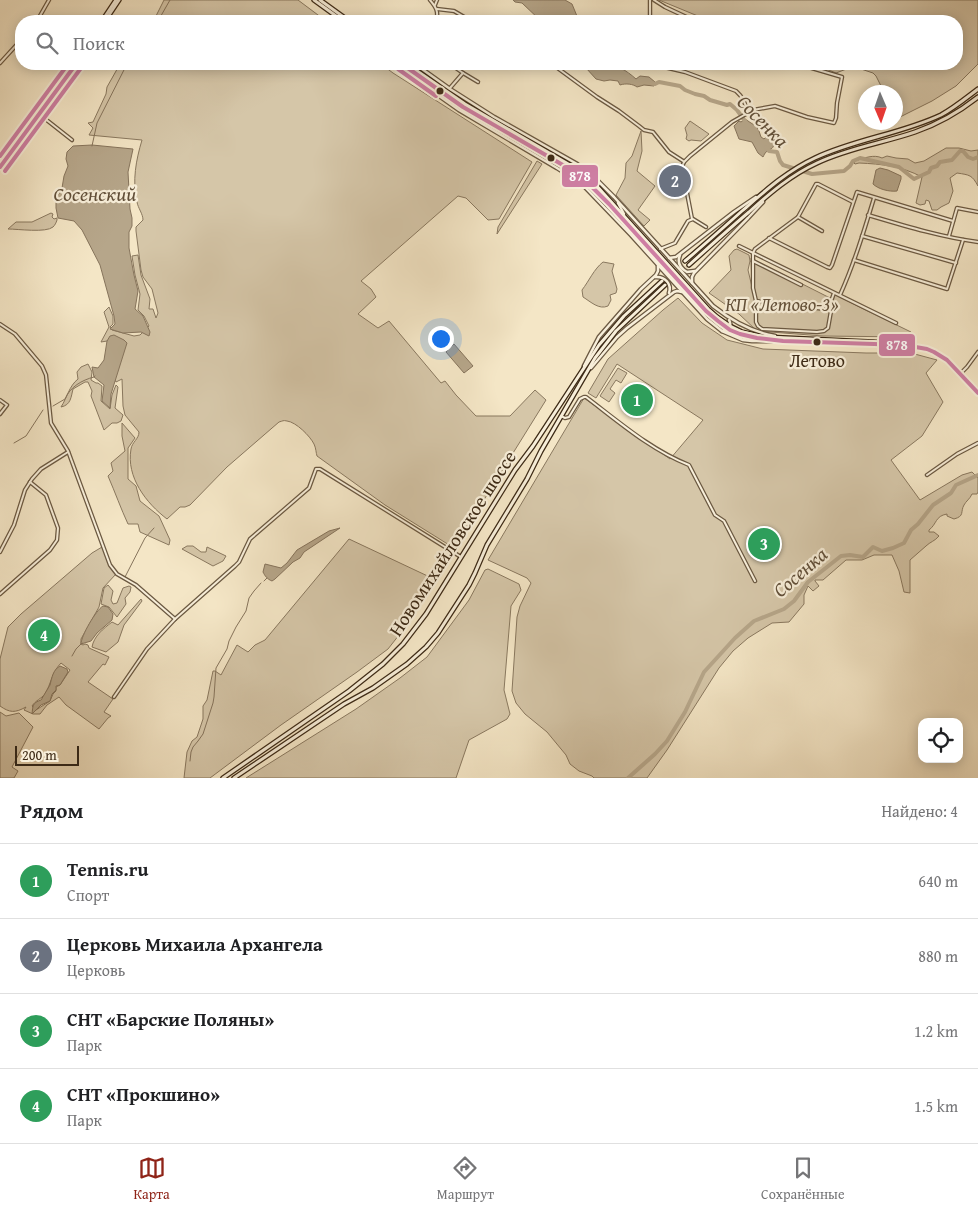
<!DOCTYPE html>
<html lang="ru">
<meta charset="utf-8">
<style>
:root{--surface:#fff;--page:#f6f6f6;--text:#202124;--muted:#757577;--line:#e0e0e0;--accent:#8f2418}
body{margin:0;font-family:"Gentium Book Plus",serif;background:var(--page);color:var(--text)}
.controls{position:absolute;right:15px;bottom:15px;display:grid;overflow:hidden;border-radius:10px;box-shadow:0 2px 12px #0003}
.controls button{width:45px;height:45px;display:grid;place-items:center;padding:0;border:0;border-bottom:1px solid var(--line);background:var(--surface);color:var(--text);font:25px sans-serif}
.compass{position:absolute;left:858px;top:85px;width:45px;height:45px;border-radius:50%;background:var(--surface);box-shadow:0 2px 12px #0003;rotate:178deg}
.scale{position:absolute;left:15px;bottom:12px;width:64px;box-sizing:border-box;padding-left:5px;border:2px solid #3d2a16;border-top:0;font-size:14px;line-height:18px;white-space:nowrap;color:#3d2a16;-webkit-text-stroke:4px #f8efda;paint-order:stroke}
.you{position:absolute;left:440px;top:338px;width:18px;height:18px;margin:-12px;border:4px solid #fff;border-radius:50%;background:#1a73e8;box-shadow:0 0 0 8px #1a73e833}
.badge{display:grid;place-items:center;width:32px;height:32px;border-radius:50%;background:var(--accent);color:#fff;font-size:16px;font-weight:700}
.pin{position:absolute;translate:-50% -50%;border:2px solid #fff;box-shadow:0 1px 5px #0006}
.list{margin:0;padding:0;list-style:none}
h2{display:flex;justify-content:space-between;align-items:center;height:65px;margin:0;padding:0 20px;font-size:21px}
h2 small{font-size:16px;font-weight:400;color:var(--muted)}
.list li{display:grid;grid-template-columns:32px 1fr auto;gap:15px;align-items:center;box-sizing:border-box;height:75px;padding:0 20px;border-top:1px solid var(--line)}
.list b{display:block;font-size:19px;white-space:nowrap}
.list p{margin:0;font-size:16px;white-space:nowrap;color:var(--muted)}
.list em{font-size:16px;font-style:normal;color:var(--muted)}
.icon{flex:none;width:28px;height:28px;fill:none;stroke:currentColor;stroke-width:2;stroke-linecap:round;stroke-linejoin:round}
.map{position:relative;flex:none;width:978px;height:778px;overflow:hidden}
.search{position:absolute;background:var(--surface);box-shadow:0 2px 12px #0003;left:15px;right:15px;top:15px;height:55px;display:flex;align-items:center;gap:12px;box-sizing:border-box;padding:0 18px;border-radius:20px;color:var(--muted);font-size:19px}
.sheet{height:365px;background:var(--surface)}
nav{display:flex;justify-content:space-around;align-items:center;box-sizing:border-box;height:70px;border-top:1px solid var(--line);background:var(--surface);font-size:14px;color:var(--muted)}
nav a{display:grid;justify-items:center;gap:2px}
nav .on{color:var(--accent)}
.map>svg:first-child{display:block}
.green{fill:#d5c6a8;stroke:#89785f;fill-rule:evenodd}
.water{fill:#b6a68a;stroke:#86745c}
.lines{fill:none;stroke-linecap:round;stroke-linejoin:round}
.stream{stroke:#86745c;stroke-width:1}
.river{stroke:#b6a68a;stroke-width:4}
.secondary-tunnel{stroke:#cfc0a3;stroke-width:3;stroke-dasharray:3 1.5;stroke-linecap:butt}
.minor-casing{stroke:#6b5942;stroke-width:4.5}
.tertiary-casing{stroke:#6b5942;stroke-width:5}
.secondary-casing{stroke:#3d2a16;stroke-width:5.5}
.minor{stroke:#f8efda;stroke-width:2}
.tertiary{stroke:#f8efda;stroke-width:2.5}
.secondary{stroke:#f8efda;stroke-width:3}
.bus-1-casing{stroke:#f8efda;stroke-width:8}
.bus-2-casing{stroke:#f8efda;stroke-width:8}
.bus-3-casing{stroke:#f8efda;stroke-width:8}
.bus-4-casing{stroke:#f8efda;stroke-width:8}
.bus-1{stroke:#ce7ea3;stroke-width:4}
.bus-2{stroke:#ce7ea3;stroke-width:4}
.bus-3{stroke:#ce7ea3;stroke-width:4}
.bus-4{stroke:#ce7ea3;stroke-width:4}
.bus-dot{fill:#3d2a16;stroke:#f8efda;stroke-width:2}
.labels{text-anchor:middle;stroke-width:4.5;stroke-linejoin:round;paint-order:stroke}
.bus-label{font-size:18px;fill:#3d2a16;stroke:#f8efda}
.park-label{font-size:19px;font-style:italic;fill:#63513a;stroke:#f8efda}
.street-label{font-size:19px;fill:#3d2a16;stroke:#f8efda}
.water-label{font-size:20px;font-style:italic;fill:#614f39;stroke:#f8efda}
.line-badge{stroke:#f8efda;stroke-width:2}
.badge-label{font-size:14px;text-anchor:middle;font-weight:bold;fill:#fff}
</style>
<div class="map">
<svg width="978" height="778" viewBox="0 0 978 778">
<rect width="100%" height="100%" fill="#f4e6c6"/>
<filter id="stains"><feTurbulence type="fractalNoise" baseFrequency=".004" numOctaves="4"/><feColorMatrix values="0 0 0 0 .2 0 0 0 0 .09 0 0 0 0 .02 0 0 0 .5 -.17"/></filter>
<radialGradient id="worn" r=".72"><stop offset=".6" stop-color="#630" stop-opacity="0"/><stop offset="1" stop-color="#630" stop-opacity=".3"/></radialGradient>
<g class="green">
<path d="M 164,0 L 298,0 L 326,21 L 152,21 L 154,20 Z"/>
<path d="M 659,0 L 978,0 L 978,64 L 956,86 L 932,101 L 896,119 L 896,92 L 884,92 L 876,76 L 873,73 L 861,69 L 849,68 L 836,73 L 814,64 L 957,64 L 957,21 L 710,21 Z"/>
<path d="M 120,64 L 381,64 L 393,73 L 532,162 L 499,219 L 488,220 L 466,198 L 458,196 L 361,281 L 371,289 L 376,297 L 358,314 L 378,328 L 389,321 L 441,383 L 445,381 L 456,395 L 476,416 L 510,416 L 535,390 L 546,400 L 454,548 L 385,505 L 317,456 C 316,453 316,448 314,444 C 310,436 296,422 287,421 C 283,420 283,421 279,422 L 227,467 L 190,505 L 185,507 L 180,507 L 167,519 C 146,503 126,477 131,449 C 132,442 139,439 139,432 L 125,415 L 123,406 L 122,379 L 116,382 L 114,378 L 111,337 L 107,341 L 101,342 L 109,327 L 104,312 L 109,307 L 113,316 L 113,324 L 110,327 L 112,330 L 134,336 L 140,335 L 149,326 L 144,316 L 138,310 L 140,294 L 135,275 L 132,256 L 138,255 L 141,275 L 150,299 L 149,309 L 153,309 L 156,318 L 158,313 L 152,289 L 143,277 L 141,270 L 136,231 L 136,227 L 143,220 C 143,214 138,208 137,202 C 132,181 136,160 142,140 L 89,135 L 93,128 L 88,123 L 93,122 L 106,94 L 107,87 Z"/>
<path d="M 690,121 L 709,134 L 701,141 L 691,140 L 689,141 L 686,139 L 687,135 L 685,128 Z"/>
<path d="M 641,131 L 642,151 L 637,171 L 655,186 L 638,210 L 650,220 L 644,226 L 616,195 L 625,178 L 626,163 L 632,156 Z"/>
<path d="M 946,148 L 959,148 L 971,151 L 978,150 L 978,186 C 972,175 970,175 957,173 L 950,178 L 953,191 L 949,203 L 941,207 L 937,210 L 932,210 L 929,201 L 926,200 L 925,204 L 920,205 L 916,203 L 922,177 C 901,166 882,164 859,163 L 855,164 L 854,163 L 855,161 C 864,158 874,154 882,158 L 887,156 L 896,158 L 908,159 L 915,163 L 924,161 Z"/>
<path d="M 537,161 L 542,164 L 497,234 L 498,227 Z"/>
<path d="M 51,213 L 53,214 L 52,217 L 54,219 L 57,218 L 57,220 C 56,223 55,225 53,227 C 46,233 18,229 8,229 L 16,222 L 32,222 Z"/>
<path d="M 737,249 L 749,255 L 750,261 L 748,270 L 752,287 L 751,258 L 832,299 L 835,295 L 911,332 L 909,337 L 823,336 L 757,331 L 739,314 L 709,293 L 731,270 L 729,256 L 734,250 Z"/>
<path d="M 603,262 L 614,264 L 612,271 L 617,289 L 616,293 L 610,295 L 611,300 L 608,306 C 599,310 591,302 583,297 L 582,290 C 589,281 594,269 603,262 Z"/>
<path d="M 678,298 L 702,323 L 727,340 L 763,349 L 866,353 L 911,353 L 937,360 L 926,373 L 943,402 L 922,436 L 891,460 L 920,500 L 962,475 L 972,472 L 978,478 L 978,492 L 977,494 L 972,494 C 970,499 966,501 964,505 C 960,512 965,516 954,519 L 947,516 L 947,514 C 935,516 937,524 929,530 L 929,532 L 934,532 L 939,536 C 935,541 930,542 926,546 C 921,551 915,555 910,560 L 910,593 L 904,592 L 899,571 L 892,555 L 874,555 L 862,560 L 846,560 L 823,580 L 815,580 L 815,581 L 819,586 L 813,591 L 808,586 L 804,595 L 804,604 L 789,622 L 772,623 L 748,638 L 733,651 L 719,668 L 667,750 L 647,778 L 594,778 L 592,776 L 579,771 L 570,764 L 566,755 L 547,732 L 525,714 L 516,703 L 512,691 L 517,617 L 520,606 L 531,583 L 527,578 L 488,560 L 584,398 L 670,459 L 703,420 L 617,364 L 596,398 L 588,393 L 608,359 L 663,310 Z"/>
<path d="M 88,364 L 92,372 L 91,380 L 96,383 L 98,383 L 102,386 L 101,401 L 110,409 L 112,395 L 116,385 L 118,387 L 115,408 L 123,415 L 121,421 L 117,423 L 112,423 L 104,430 L 91,396 L 92,391 L 88,382 L 85,382 L 73,389 C 71,397 71,405 61,407 C 67,398 69,386 78,379 L 77,372 L 81,367 Z"/>
<path d="M 618,368 L 627,373 L 621,383 L 616,380 L 610,389 L 615,393 L 609,402 L 600,396 Z"/>
<path d="M 122,423 L 135,438 L 128,448 L 128,479 L 136,486 L 140,501 L 159,516 L 170,540 L 169,545 L 140,532 L 138,524 L 128,524 C 121,509 115,492 108,476 L 113,471 L 111,463 L 125,451 L 122,436 Z"/>
<path d="M 349,539 L 434,579 L 410,621 L 388,649 L 357,672 L 281,725 L 210,778 L 184,778 L 187,752 L 192,741 L 197,737 L 203,719 L 203,706 L 207,700 L 213,671 L 215,671 L 221,675 L 237,645 L 248,652 L 255,645 L 265,640 Z"/>
<path d="M 187,546 L 193,546 L 201,552 L 206,552 L 207,547 L 226,556 L 223,561 L 213,566 L 182,549 Z"/>
<path d="M 102,547 L 110,566 L 116,574 L 103,588 L 99,607 L 81,639 L 81,644 L 83,645 L 85,644 L 88,645 L 89,648 L 109,657 L 105,665 L 103,664 L 88,682 L 113,699 L 104,712 L 111,716 L 108,718 L 99,729 L 66,705 L 59,697 L 47,705 L 40,714 L 33,714 L 24,710 L 26,707 C 15,713 10,713 0,706 L 0,659 L 8,627 L 21,614 L 92,553 ZM 61,663 L 70,670 L 60,685 L 56,687 L 56,691 L 53,694 L 50,701 L 36,710 L 32,706 C 36,700 41,699 45,694 C 51,684 52,672 61,663 Z"/>
<path d="M 488,569 L 519,584 L 521,590 L 511,606 L 504,690 L 510,714 L 507,719 L 469,740 L 456,778 L 246,778 L 356,709 L 400,678 L 427,657 L 469,600 L 485,570 Z"/>
<path d="M 108,585 L 113,591 L 111,600 L 113,604 L 117,603 L 123,588 L 129,586 L 131,587 L 130,592 L 125,598 L 126,604 L 117,617 L 109,607 L 101,604 L 104,588 Z"/>
<path d="M 141,599 L 142,601 L 124,625 L 118,642 L 106,652 L 92,647 C 94,636 103,629 112,622 L 118,625 Z"/>
<path d="M 0,712 L 6,716 L 19,713 L 33,727 L 12,767 L 18,771 L 14,778 L 0,778 Z"/>
</g>
<g class="water">
<path d="M 513,0 L 565,0 L 572,4 L 579,21 L 541,21 L 522,3 L 515,2 Z"/>
<path d="M 577,64 C 603,64 615,60 636,79 L 640,76 L 649,77 L 655,82 L 654,86 L 644,85 L 637,87 C 633,84 626,83 620,85 L 618,81 L 610,80 L 604,81 L 596,79 L 586,68 Z"/>
<path d="M 745,119 L 757,127 L 759,131 L 761,137 L 764,139 L 766,137 L 772,139 L 774,141 C 774,150 771,148 766,152 C 765,153 764,155 763,157 L 758,153 L 752,142 L 739,139 L 734,126 L 739,121 L 741,122 Z"/>
<path d="M 92,145 L 133,149 L 128,172 L 130,209 L 132,218 L 132,226 L 129,232 L 129,248 L 134,275 L 138,291 L 135,309 L 143,316 L 150,332 L 149,336 L 141,332 L 123,333 L 110,329 L 115,324 L 114,316 L 100,265 L 82,230 L 74,221 L 58,218 L 56,208 L 56,199 L 62,188 L 64,176 L 68,166 L 66,159 L 67,152 L 73,146 Z"/>
<path d="M 880,168 L 888,170 L 901,176 L 901,179 L 897,191 C 889,192 878,189 873,184 L 876,170 Z"/>
<path d="M 114,335 L 124,340 L 127,343 L 111,394 L 110,408 L 102,401 L 104,385 L 94,377 L 92,367 L 98,368 L 104,360 L 107,341 L 110,336 Z"/>
<path d="M 454,344 L 473,366 L 464,373 L 446,352 Z"/>
<path d="M 340,528 L 304,552 L 300,558 L 293,562 L 275,579 L 272,581 C 267,579 265,576 263,572 L 265,564 L 281,568 L 287,563 L 297,550 L 329,531 Z"/>
<path d="M 103,606 L 108,607 L 113,614 L 112,620 L 97,633 L 91,641 L 81,644 C 81,636 96,610 103,606 Z"/>
<path d="M 60,666 L 67,669 L 68,672 L 60,685 L 56,686 L 56,690 L 52,694 L 50,701 L 41,705 L 32,714 C 33,706 32,703 41,700 C 44,695 47,690 50,685 C 52,677 53,670 60,666 Z"/>
</g>
<g class="lines">
<g class="stream">
<path d="M 158,21 L 170,0"/>
<path d="M 92,146 L 97,123 L 127,64"/>
<path d="M 53,406 L 65,399 C 70,387 82,380 94,377 L 95,376"/>
<path d="M 14,443 L 26,436 L 43,410"/>
<path d="M 125,577 L 145,538 L 154,528"/>
<path d="M 264,581 L 267,578"/>
<path d="M 72,656 L 76,649 L 82,643"/>
<path d="M 190,761 L 191,752 L 193,747 L 198,741 L 203,734 L 213,703 L 214,697 L 216,668 L 227,649 L 229,641 L 236,627 L 246,611 L 249,598 L 254,591 L 261,583"/>
</g>
<g class="river">
<path d="M 651,83 L 655,84 L 659,82 L 680,86 L 685,90 L 695,94 L 704,96 L 710,100 L 727,105 L 730,104 L 737,110 L 747,124"/>
<path d="M 766,147 L 769,151 L 777,152 L 780,161 L 783,165 L 812,174 L 844,171 L 850,166 L 853,161 L 860,158 L 899,167 L 914,179 L 929,172 L 931,168 L 937,166 L 940,162 L 952,160 L 960,151 L 963,151 L 968,157 L 973,159 L 978,157"/>
<path d="M 628,778 L 655,754 L 667,741 L 685,712 L 704,672 L 735,638 L 754,621 L 784,609 L 794,601 L 808,582 L 841,556 L 850,555 L 863,557 L 873,547 L 882,551 L 893,548 L 904,543 L 911,530 L 918,524 L 933,505 L 951,493 L 956,485 L 978,475"/>
</g>
<g class="secondary-tunnel">
<path d="M 663,280 L 685,261"/>
<path d="M 666,285 L 689,265"/>
</g>
<g class="minor-casing">
<g id="minor">
<path d="M 430,0 C 436,7 439,12 436,21"/>
<path d="M 650,0 L 650,21"/>
<path d="M 654,0 L 665,7 L 695,21"/>
<path d="M 435,5 L 437,0"/>
<path d="M 437,9 L 454,11 L 471,21"/>
<path d="M 37,21 L 49,0"/>
<path d="M 0,63 L 21,40"/>
<path d="M 450,64 L 463,73 L 478,82"/>
<path d="M 552,64 L 597,97 L 619,111 L 639,126 L 644,130 L 653,132 L 669,152 L 683,161"/>
<path d="M 651,64 L 685,72 L 736,91 C 743,97 746,104 748,113"/>
<path d="M 450,88 L 463,73"/>
<path d="M 39,114 L 72,140"/>
<path d="M 684,162 L 690,156 L 732,122 L 753,110 L 775,106 L 807,117 L 834,123 L 836,118 L 837,103 L 842,77 L 798,64"/>
<path d="M 684,162 L 682,167 L 692,219"/>
<path d="M 868,215 C 905,226 941,237 978,242"/>
<path d="M 798,217 L 822,231"/>
<path d="M 862,236 L 956,263"/>
<path d="M 949,236 L 957,208 L 978,212"/>
<path d="M 769,238 L 827,267 L 830,268 L 832,265 L 857,192 L 953,221"/>
<path d="M 739,246 L 896,323"/>
<path d="M 660,249 L 675,243 L 688,221 L 693,219 L 706,227"/>
<path d="M 854,260 L 947,289 L 963,240"/>
<path d="M 753,261 L 801,285"/>
<path d="M 834,293 L 829,307 L 831,311 L 828,328 L 824,331 L 817,332 L 762,329 L 758,326 L 756,322 L 756,301 L 753,288 L 753,253 L 755,249 L 798,217 L 816,184 L 818,184 L 853,202"/>
<path d="M 840,295 C 854,264 864,231 874,198"/>
<path d="M 756,301 L 825,309 L 829,307"/>
<path d="M 0,324 L 15,334 L 42,366 L 46,375 L 51,423 L 68,451 L 110,565 L 117,574 L 136,585 L 175,619"/>
<path d="M 961,373 L 967,367 L 978,352"/>
<path d="M 0,400 L 7,405 L 0,414"/>
<path d="M 561,416 L 565,418 L 569,417 L 580,399 L 584,397 L 586,397 C 619,422 651,450 689,465 L 715,515 L 724,521 L 755,581"/>
<path d="M 927,475 L 957,454 L 978,443"/>
<path d="M 0,552 L 14,525 L 25,490 L 32,479 L 41,469 L 68,452"/>
<path d="M 0,594 L 50,550 L 57,540 L 58,528 L 46,495 L 30,482"/>
<path d="M 114,697 L 147,649 L 175,619 L 235,566 L 239,562 L 250,539 L 309,488 L 316,469 L 320,469 L 461,557"/>
</g>
</g>
<g class="tertiary-casing">
<g id="tertiary">
<path d="M 394,64 L 459,110 L 557,168 L 582,184 L 631,235 L 707,319 L 722,331 L 743,340 L 752,341 L 772,341"/>
<path d="M 415,64 L 450,89 L 494,117 L 577,164 L 594,177 L 614,197 L 713,306 C 732,321 751,332 775,336"/>
<path d="M 618,203 L 624,214"/>
<path d="M 680,255 C 677,262 680,268 687,272 L 695,271"/>
<path d="M 669,258 L 676,257 L 734,212 L 756,197"/>
<path d="M 655,277 C 665,276 672,284 669,293"/>
<path d="M 692,283 L 692,277 L 694,273 L 748,218 L 763,202"/>
<path d="M 722,331 C 729,331 732,325 729,320"/>
<path d="M 584,366 L 599,337 L 641,289 L 656,275 L 658,271 L 658,266"/>
<path d="M 591,368 L 617,337 L 627,328 L 674,292 L 677,291 L 682,292"/>
</g>
</g>
<g class="secondary-casing">
<g id="secondary">
<path d="M 314,0 L 343,21"/>
<path d="M 320,0 L 349,21"/>
<path d="M 102,21 L 116,0"/>
<path d="M 105,21 L 119,0"/>
<path d="M 402,64 L 463,107 L 568,168 L 585,180 L 609,204 L 706,311 L 720,323 L 728,329 L 741,335 L 754,338 L 782,341 L 876,344"/>
<path d="M 407,64 L 465,104 L 570,165 L 579,171 L 595,184 L 708,309 L 717,317 L 730,326 L 742,332 L 755,335 L 767,337 L 873,342 L 909,345 L 928,349 L 943,357 L 978,393"/>
<path d="M 29,124 L 45,103"/>
<path d="M 0,167 L 76,64"/>
<path d="M 685,261 C 704,245 723,228 742,211 C 765,191 787,171 815,158 C 855,139 901,134 941,115 C 954,108 966,98 978,89"/>
<path d="M 689,265 C 709,247 729,229 749,212 C 770,193 791,175 817,163 C 848,148 883,143 915,132 C 938,124 959,112 978,97"/>
<path d="M 223,778 L 349,691 L 383,664 L 403,644 L 426,614 L 515,470 L 533,446 L 599,345 L 624,316 L 662,281"/>
<path d="M 234,778 L 344,704 L 373,688 L 407,664 L 426,647 L 438,633 L 469,585 L 475,573 L 487,545 L 527,479 L 541,451 L 595,358 L 616,331 L 665,285"/>
</g>
</g>
<use href="#minor" class="minor"/>
<use href="#tertiary" class="tertiary"/>
<use href="#secondary" class="secondary"/>
<g class="bus-1-casing">
<g id="bus-1">
<path d="M 402,64 L 463,107 L 568,168 L 585,180 L 609,204 L 706,311 L 718,321 L 730,330 L 740,334 L 757,338 L 783,341 L 904,345 L 927,349 L 934,352 L 947,360 L 978,393"/>
<path d="M 0,167 L 76,64"/>
</g>
</g>
<g class="bus-2-casing">
<path id="bus-2" d="M 5,171 L 81,68"/>
</g>
<g class="bus-3-casing">
<path id="bus-3" d="M 0,156 L 68,64"/>
</g>
<g class="bus-4-casing">
<path id="bus-4" d="M 398,69 L 436,96"/>
</g>
<use href="#bus-1" class="bus-1"/>
<use href="#bus-2" class="bus-2"/>
<use href="#bus-3" class="bus-3"/>
<use href="#bus-4" class="bus-4"/>
</g>
<g class="bus-dot">
<circle cx="440" cy="91" r="4.5"/>
<circle cx="551" cy="158" r="4.5"/>
<circle cx="817" cy="342" r="4.5"/>
</g>
<g class="labels">
<g class="bus-label">
<text x="817" y="367">Летово</text>
</g>
<g class="park-label">
<text x="782" y="311">КП «Летово-3»</text>
</g>
<g class="street-label">
<text transform="translate(452 543) rotate(-57)" y="7">Новомихайловское шоссе</text>
</g>
<g class="water-label">
<text transform="translate(763 121) rotate(46)" y="7">Сосенка</text>
<text x="95" y="201">Сосенский</text>
<text transform="translate(800 572) rotate(-41)" y="7">Сосенка</text>
</g>
</g>
<g class="line-badge">
<rect x="561" y="164" width="38" height="24" rx="5" fill="#ce7ea3"/>
<rect x="878" y="333" width="38" height="24" rx="5" fill="#ce7ea3"/>
</g>
<g class="badge-label">
<text x="580" y="181">878</text>
<text x="897" y="350">878</text>
</g>
<rect width="100%" height="100%" filter="url(#stains)"/>
<rect width="100%" height="100%" fill="url(#worn)"/>
</svg>
<div class="controls">
<button><svg class="icon" aria-label="locate" viewBox="0 0 24 24"><circle cx="12" cy="12" r="6"/><path d="M12 2v4M12 18v4M2 12h4M18 12h4"/></svg></button>
</div>
<svg class="compass" viewBox="-18 -18 36 36"><path d="M0-13l5 13h-10z" fill="#e53935"/><path d="M0 13l5-13h-10z" fill="#757577"/></svg>
<div class="scale">200 m</div>
<div class="you"></div>
<div class="pin badge" style="left:637px;top:400px;background:#2e9e5b">1</div>
<div class="pin badge" style="left:675px;top:181px;background:#6b7280">2</div>
<div class="pin badge" style="left:764px;top:544px;background:#2e9e5b">3</div>
<div class="pin badge" style="left:44px;top:635px;background:#2e9e5b">4</div>
<div class="search"><svg class="icon" aria-label="search" viewBox="0 0 24 24"><circle cx="10" cy="10" r="6"/><path d="M15 15l6 6"/></svg>Поиск</div>
</div>
<section class="sheet">
<h2>Рядом<small>Найдено: 4</small></h2>
<ul class="list">
<li><span class="badge" style="background:#2e9e5b">1</span><div><b>Tennis.ru</b><p>Спорт</p></div><em>640 m</em></li>
<li><span class="badge" style="background:#6b7280">2</span><div><b>Церковь Михаила Архангела</b><p>Церковь</p></div><em>880 m</em></li>
<li><span class="badge" style="background:#2e9e5b">3</span><div><b>СНТ «Барские Поляны»</b><p>Парк</p></div><em>1.2 km</em></li>
<li><span class="badge" style="background:#2e9e5b">4</span><div><b>СНТ «Прокшино»</b><p>Парк</p></div><em>1.5 km</em></li>
</ul>
</section>
<nav>
<a class="on"><svg class="icon" aria-label="map" viewBox="0 0 24 24"><path d="M3 6l6-2 6 2 6-2v14l-6 2-6-2-6 2zM9 4v14M15 6v14"/></svg>Карта</a>
<a><svg class="icon" aria-label="directions" viewBox="0 0 24 24"><path d="M12 3l9 9-9 9-9-9zM9 14v-3h6M13 9l2 2-2 2"/></svg>Маршрут</a>
<a><svg class="icon" aria-label="saved" viewBox="0 0 24 24"><path d="M7 4h10v16l-5-4-5 4z"/></svg>Сохранённые</a>
</nav>
